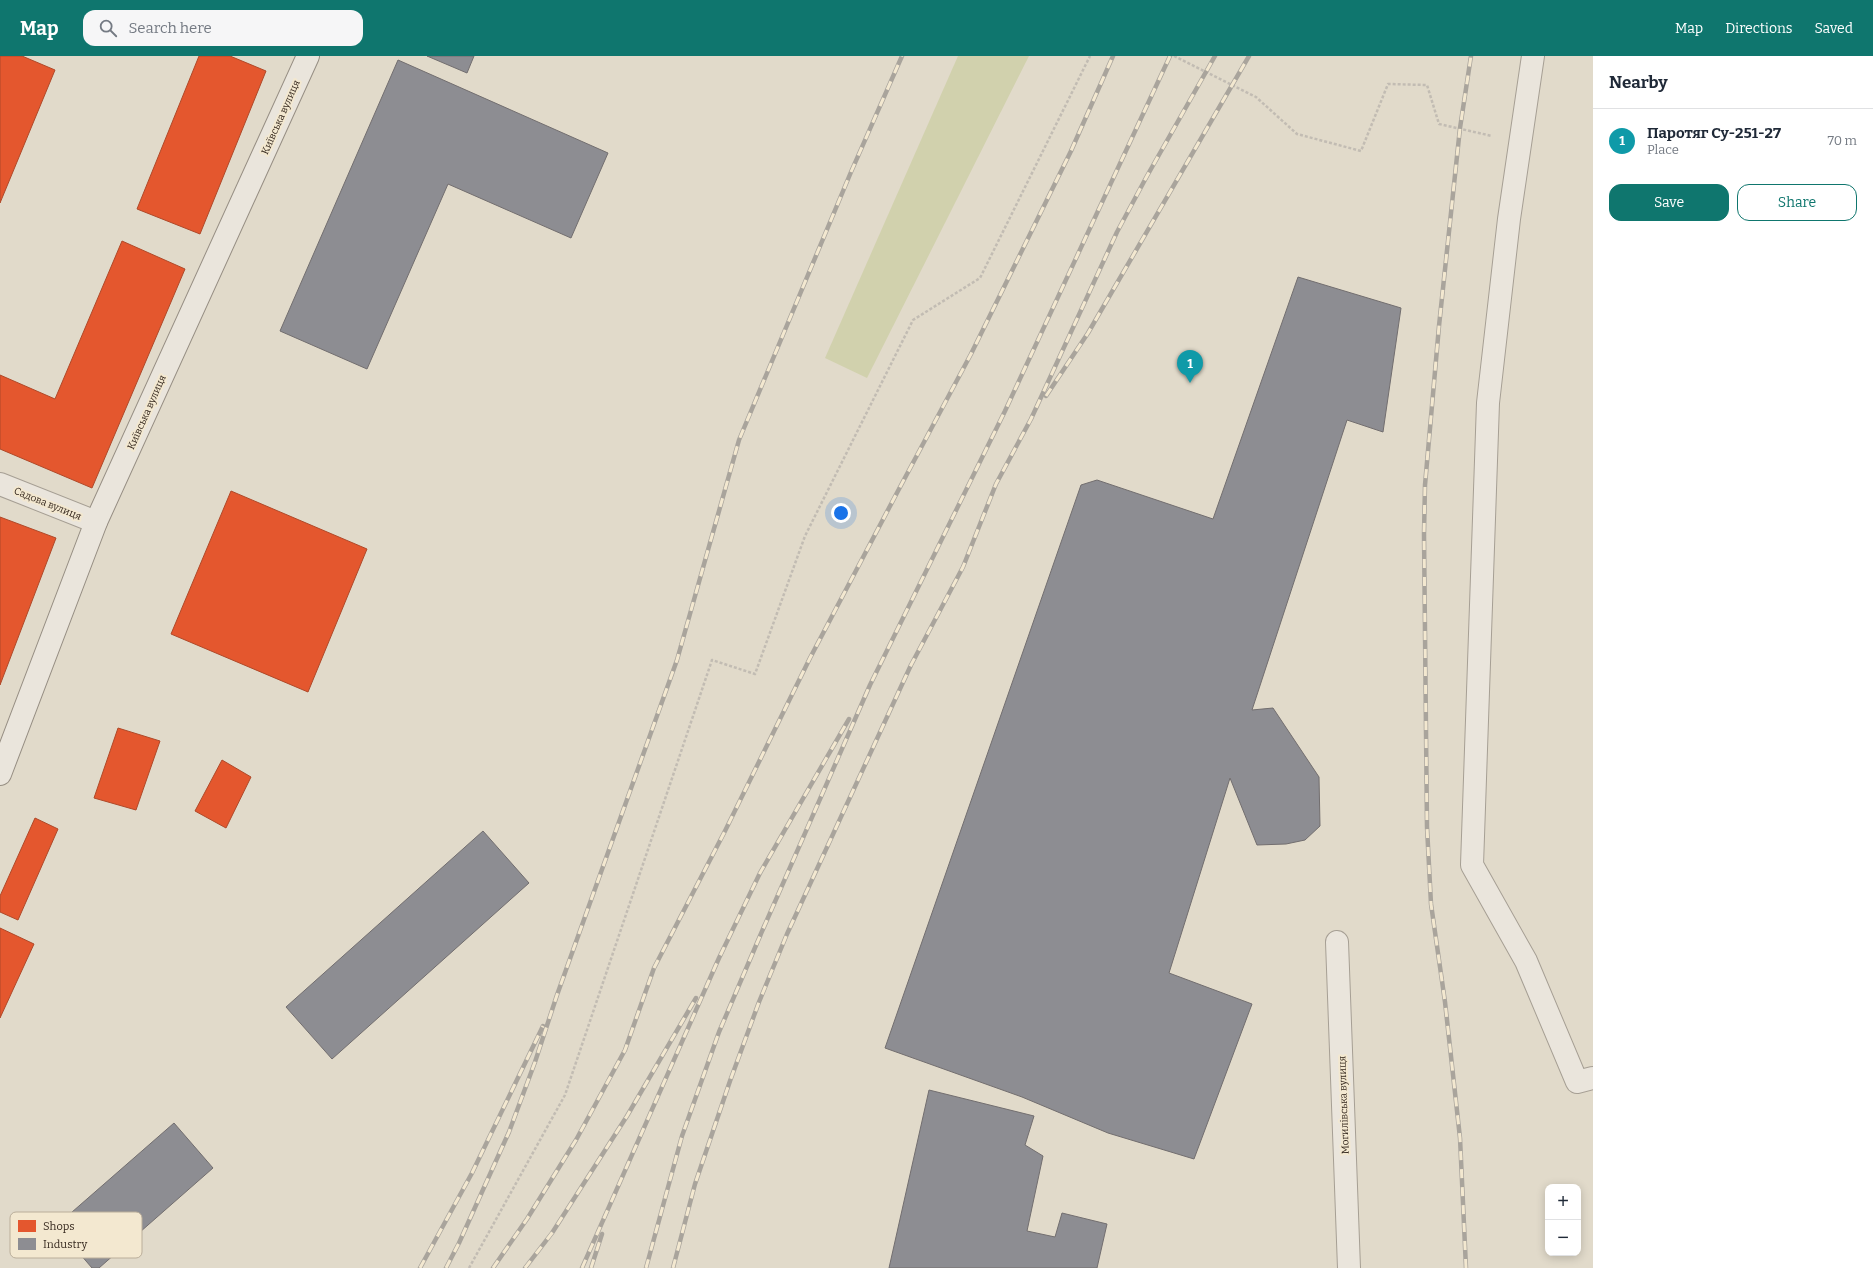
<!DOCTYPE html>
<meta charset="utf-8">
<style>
:root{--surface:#fff;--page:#f6f6f7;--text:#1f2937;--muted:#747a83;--line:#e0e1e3;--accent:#0f766e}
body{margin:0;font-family:Bitter,serif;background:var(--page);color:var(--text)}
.controls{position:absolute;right:12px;bottom:12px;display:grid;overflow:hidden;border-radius:8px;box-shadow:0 2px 10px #0003}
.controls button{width:36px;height:36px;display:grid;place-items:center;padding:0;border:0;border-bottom:1px solid var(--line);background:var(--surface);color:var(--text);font:20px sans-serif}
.you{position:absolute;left:841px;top:457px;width:14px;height:14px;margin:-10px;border:3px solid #fff;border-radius:50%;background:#1a73e8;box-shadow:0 0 0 6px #1a73e833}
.badge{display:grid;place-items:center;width:26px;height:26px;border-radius:50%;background:var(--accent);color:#fff;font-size:13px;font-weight:700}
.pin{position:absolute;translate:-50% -33px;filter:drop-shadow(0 1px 2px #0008)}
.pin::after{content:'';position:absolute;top:21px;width:14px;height:12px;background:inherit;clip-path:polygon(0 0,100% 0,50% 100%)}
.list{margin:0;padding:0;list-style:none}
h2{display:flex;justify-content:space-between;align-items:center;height:52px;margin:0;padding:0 16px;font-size:17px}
h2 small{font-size:13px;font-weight:400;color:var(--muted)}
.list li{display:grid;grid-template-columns:26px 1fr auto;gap:12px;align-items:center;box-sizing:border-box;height:64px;padding:0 16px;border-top:1px solid var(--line)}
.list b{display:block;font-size:15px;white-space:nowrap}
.list p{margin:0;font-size:13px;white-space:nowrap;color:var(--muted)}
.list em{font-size:13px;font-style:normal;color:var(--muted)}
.actions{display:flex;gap:8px;padding:12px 16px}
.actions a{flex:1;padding:9px 0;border:1px solid var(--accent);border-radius:12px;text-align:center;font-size:14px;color:var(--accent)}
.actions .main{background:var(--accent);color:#fff}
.icon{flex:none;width:22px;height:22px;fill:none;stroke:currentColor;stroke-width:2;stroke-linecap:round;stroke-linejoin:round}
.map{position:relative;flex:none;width:1593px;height:1212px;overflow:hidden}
header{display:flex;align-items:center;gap:24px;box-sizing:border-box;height:56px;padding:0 20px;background:var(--accent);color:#fff}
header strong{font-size:19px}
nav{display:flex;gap:22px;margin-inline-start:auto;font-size:14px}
.search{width:280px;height:36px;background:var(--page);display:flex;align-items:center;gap:10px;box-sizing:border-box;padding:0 14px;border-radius:12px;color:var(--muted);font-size:15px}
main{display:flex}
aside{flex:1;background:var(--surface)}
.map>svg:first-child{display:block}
.green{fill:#d1d1ad}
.shops{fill:#e4572e;stroke:#af4929}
.industry{fill:#8d8d92;stroke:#726e6f}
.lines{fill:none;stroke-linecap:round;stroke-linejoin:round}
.street-casing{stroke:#a69f94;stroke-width:24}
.secondary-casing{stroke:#968e83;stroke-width:24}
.path{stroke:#c2bcb3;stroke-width:2.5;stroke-dasharray:3 2;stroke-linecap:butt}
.street{stroke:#eae5dc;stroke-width:22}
.secondary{stroke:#eae5dc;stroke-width:22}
.rail-casing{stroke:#a9a49c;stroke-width:4.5}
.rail{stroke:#f3e8d0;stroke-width:3;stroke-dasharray:9;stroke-linecap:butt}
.labels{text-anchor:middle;stroke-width:4;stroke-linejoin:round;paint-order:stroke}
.street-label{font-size:10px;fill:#34271d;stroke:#f3e8d0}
.key{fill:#f3e8d0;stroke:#baae9a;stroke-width:1}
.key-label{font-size:11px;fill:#34271d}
</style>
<header>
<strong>Map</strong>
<div class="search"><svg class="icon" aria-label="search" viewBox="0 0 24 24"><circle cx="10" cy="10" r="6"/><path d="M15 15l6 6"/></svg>Search here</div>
<nav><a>Map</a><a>Directions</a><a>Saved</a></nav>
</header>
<main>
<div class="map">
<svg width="1593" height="1212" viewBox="0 0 1593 1212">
<rect width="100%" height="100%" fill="#e1daca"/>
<path class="green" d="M 958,0 L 1029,0 L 867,322 L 825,302 Z"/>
<g class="shops">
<path d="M 0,0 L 22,0 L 55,14 L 0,147 Z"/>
<path d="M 199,0 L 230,0 L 266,15 L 200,178 L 137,153 Z"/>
<path d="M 122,185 L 185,213 L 92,432 L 0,393 L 0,319 L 55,343 Z"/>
<path d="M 231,435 L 367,493 L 308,636 L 171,578 Z"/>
<path d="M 0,461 L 56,482 L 0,629 Z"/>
<path d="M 118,672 L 160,685 L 136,754 L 94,742 Z"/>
<path d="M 222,704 L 251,721 L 226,772 L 195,755 Z"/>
<path d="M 35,762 L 58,773 L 18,864 L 0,856 L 0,840 Z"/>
<path d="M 0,872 L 34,888 L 0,962 Z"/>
</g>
<g class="industry">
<path d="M 427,0 L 474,0 L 467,17 Z"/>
<path d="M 398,4 L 608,97 L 571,182 L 448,128 L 367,313 L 280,275 Z"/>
<path d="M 1298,221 L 1401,252 L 1383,376 L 1347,364 L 1252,654 L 1273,652 L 1319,721 L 1320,770 L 1305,784 L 1286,788 L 1257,789 L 1230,722 L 1169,917 L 1252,948 L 1194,1103 L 1108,1077 L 1022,1041 L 885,992 L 1081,429 L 1097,424 L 1213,463 Z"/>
<path d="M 483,775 L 529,827 L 332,1003 L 286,951 Z"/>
<path d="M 929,1034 L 1034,1060 L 1025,1089 L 1043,1100 L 1027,1175 L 1055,1181 L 1062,1157 L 1107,1168 L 1097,1212 L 889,1212 Z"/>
<path d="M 174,1067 L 213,1112 L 99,1212 L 92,1212 L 56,1170 Z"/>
</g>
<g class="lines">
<g class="street-casing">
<g id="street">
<path d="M 1533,0 L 1509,163 L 1488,347 L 1472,809 L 1526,905 L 1577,1026 L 1593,1022"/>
<path d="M 0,428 L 96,466"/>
<path d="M 1337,886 L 1349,1212"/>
</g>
</g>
<g class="secondary-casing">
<path id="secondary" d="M 0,718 L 96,466 L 308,0"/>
</g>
<g class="path">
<path d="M 1174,0 L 1256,41 L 1297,78 L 1361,95 L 1388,28 L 1427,29 L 1439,68 L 1492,80"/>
<path d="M 469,1212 L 565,1039 L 712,604 L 755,618 L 805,480 L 913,264 L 980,222 L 1090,0"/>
</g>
<use href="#street" class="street"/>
<use href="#secondary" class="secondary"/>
<g class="rail-casing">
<g id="rail">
<path d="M 1046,340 L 1088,277 L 1249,0"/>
<path d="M 420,1212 L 472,1117 L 543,970"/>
<path d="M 446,1212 L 459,1187 L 509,1076 L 535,1006 L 557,939 L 677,604 L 739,384 L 851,116 L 902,0"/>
<path d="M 493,1212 L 527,1163 L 576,1084 L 625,994 L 654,912 L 725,775 L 810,602 L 899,433 L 971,298 L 1071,95 L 1113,0"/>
<path d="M 525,1212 L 552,1177 L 627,1060 L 696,942"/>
<path d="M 582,1212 L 719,902 L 760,817 L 849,663"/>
<path d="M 591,1212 L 602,1178"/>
<path d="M 646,1212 L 682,1080 L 719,976 L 763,873 L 870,629 L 1005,355 L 1170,0"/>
<path d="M 673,1212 L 695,1128 L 730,1025 L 759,946 L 787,878 L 911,609 L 963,511 L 996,428 L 1031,363 L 1117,176 L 1147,120 L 1215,0"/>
<path d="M 1466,1212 L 1460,1082 L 1445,946 L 1431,848 L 1427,771 L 1424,478 L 1425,429 L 1439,270 L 1460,72 L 1471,0"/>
</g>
</g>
<use href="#rail" class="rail"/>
</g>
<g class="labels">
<g class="street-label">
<text transform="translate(280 61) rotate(-66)" y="4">Київська вулиця</text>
<text transform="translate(146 356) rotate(-66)" y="4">Київська вулиця</text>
<text transform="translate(48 447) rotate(22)" y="4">Садова вулиця</text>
<text transform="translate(1343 1049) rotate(-92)" y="4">Могилівська вулиця</text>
</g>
</g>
<rect x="10" y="1156" width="132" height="46" rx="6" class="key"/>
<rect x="18" y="1164" width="18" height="12" fill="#e4572e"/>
<rect x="18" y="1182" width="18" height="12" fill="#8d8d92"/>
<g class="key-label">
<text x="43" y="1174">Shops</text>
<text x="43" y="1192">Industry</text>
</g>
</svg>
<div class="controls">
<button>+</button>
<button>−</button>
</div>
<div class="you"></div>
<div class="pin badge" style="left:1190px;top:327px;background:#0f9aa8">1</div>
</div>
<aside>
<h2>Nearby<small></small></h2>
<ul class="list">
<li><span class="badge" style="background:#0f9aa8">1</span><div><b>Паротяг Су-251-27</b><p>Place</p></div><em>70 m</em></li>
</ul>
<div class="actions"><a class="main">Save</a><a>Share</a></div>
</aside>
</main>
